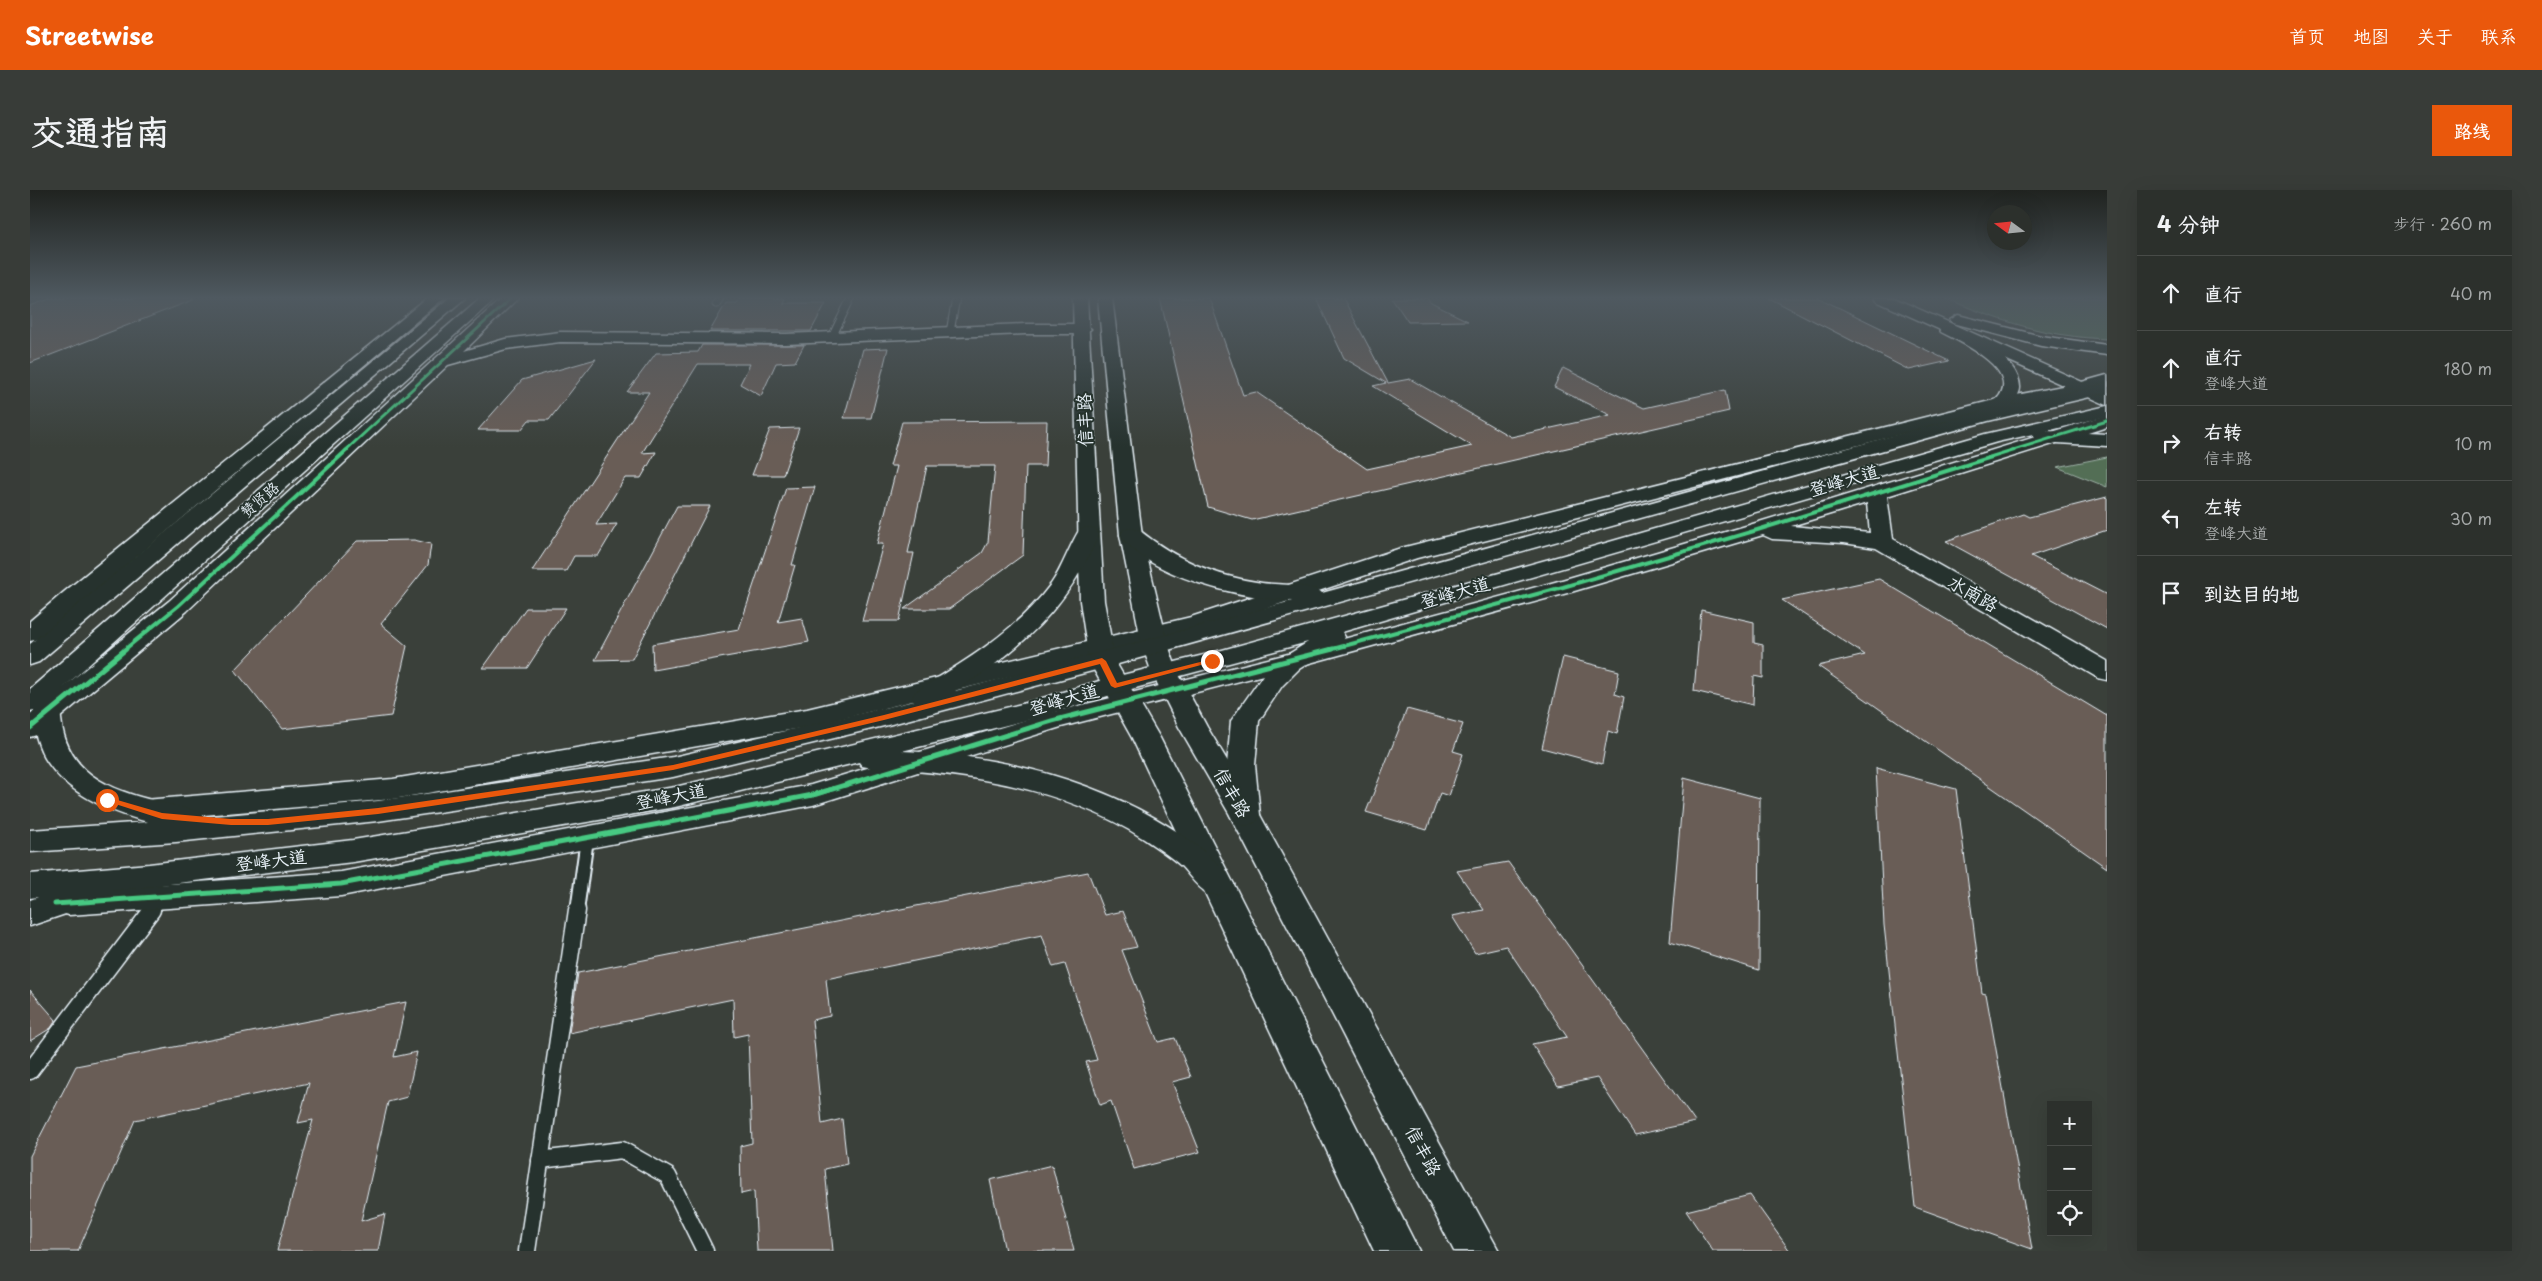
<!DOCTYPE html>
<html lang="zh">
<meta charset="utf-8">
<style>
:root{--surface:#2c302c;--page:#383c38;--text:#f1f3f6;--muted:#a6a9a9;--line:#484b48;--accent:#ea580c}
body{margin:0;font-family:"Playpen Sans","LXGW WenKai TC",sans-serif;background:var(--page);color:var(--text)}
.controls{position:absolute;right:15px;bottom:15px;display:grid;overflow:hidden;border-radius:0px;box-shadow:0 5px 20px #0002}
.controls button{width:45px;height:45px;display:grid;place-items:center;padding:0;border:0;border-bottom:1px solid var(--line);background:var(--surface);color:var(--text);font:25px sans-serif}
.compass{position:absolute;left:1957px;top:15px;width:45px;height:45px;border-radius:50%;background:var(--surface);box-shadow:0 5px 20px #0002;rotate:285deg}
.stop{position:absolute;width:15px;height:15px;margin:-11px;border:4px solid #ea580c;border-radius:50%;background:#fff}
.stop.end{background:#ea580c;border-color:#fff;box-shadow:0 1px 5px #0008}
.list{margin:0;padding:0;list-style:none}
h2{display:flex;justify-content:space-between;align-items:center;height:65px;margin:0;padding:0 20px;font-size:21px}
h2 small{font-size:16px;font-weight:400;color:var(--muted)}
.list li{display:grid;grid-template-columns:32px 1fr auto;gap:15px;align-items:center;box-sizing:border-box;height:75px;padding:0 20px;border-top:1px solid var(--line)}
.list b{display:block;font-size:19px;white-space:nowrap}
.list p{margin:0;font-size:16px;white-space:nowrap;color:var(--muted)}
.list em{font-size:16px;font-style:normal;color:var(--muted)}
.icon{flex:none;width:28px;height:28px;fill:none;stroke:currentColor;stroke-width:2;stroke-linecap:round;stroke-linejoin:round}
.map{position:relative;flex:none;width:2077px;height:1061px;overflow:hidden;border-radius:0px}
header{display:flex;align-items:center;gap:30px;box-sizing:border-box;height:70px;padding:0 25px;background:var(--accent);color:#fff}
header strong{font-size:24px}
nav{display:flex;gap:28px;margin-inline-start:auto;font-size:18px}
.intro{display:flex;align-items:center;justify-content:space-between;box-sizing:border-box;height:120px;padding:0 30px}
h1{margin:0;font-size:35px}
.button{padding:12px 22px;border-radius:0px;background:var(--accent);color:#fff;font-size:18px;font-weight:700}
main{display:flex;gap:30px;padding:0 30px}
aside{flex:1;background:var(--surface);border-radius:0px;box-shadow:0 5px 20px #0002}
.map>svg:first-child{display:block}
.green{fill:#526e55;stroke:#9db0a6}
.building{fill:#695d57;stroke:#e8f1f8}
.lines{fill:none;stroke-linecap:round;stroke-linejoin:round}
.service-far2-casing{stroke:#e8f1f8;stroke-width:9}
.service-far1-casing{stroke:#e8f1f8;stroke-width:16}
.service-casing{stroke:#e8f1f8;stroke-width:19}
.tertiary-casing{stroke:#e8f1f8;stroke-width:3}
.secondary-casing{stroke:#e8f1f8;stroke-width:3}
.primary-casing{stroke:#e8f1f8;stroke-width:3}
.service-far2{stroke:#26332d;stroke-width:7}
.service-far1{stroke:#26332d;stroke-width:12}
.service{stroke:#26332d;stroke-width:16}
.tertiary{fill:#26332d;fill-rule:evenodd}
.secondary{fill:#26332d;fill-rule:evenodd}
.primary{fill:#26332d;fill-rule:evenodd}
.cycleway-far2-casing{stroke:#26332d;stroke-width:5}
.cycleway-far1-casing{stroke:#26332d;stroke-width:6}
.cycleway-casing{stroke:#26332d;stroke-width:8}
.cycleway-far2{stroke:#46c982;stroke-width:3}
.cycleway-far1{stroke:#46c982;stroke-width:4}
.cycleway{stroke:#46c982;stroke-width:5}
.route{fill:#ea580c}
.labels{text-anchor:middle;stroke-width:4;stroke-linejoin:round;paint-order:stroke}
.far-street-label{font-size:15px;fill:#e8f1f8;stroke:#26332d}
.street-label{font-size:18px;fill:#e8f1f8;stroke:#26332d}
</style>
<header>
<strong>Streetwise</strong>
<nav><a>首页</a><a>地图</a><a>关于</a><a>联系</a></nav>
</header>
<div class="intro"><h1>交通指南</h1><a class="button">路线</a></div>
<main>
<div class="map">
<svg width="2077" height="1061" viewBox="0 0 2077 1061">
<rect width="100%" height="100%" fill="#3a403a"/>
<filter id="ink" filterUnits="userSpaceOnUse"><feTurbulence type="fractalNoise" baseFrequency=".02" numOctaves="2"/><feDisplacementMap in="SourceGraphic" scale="10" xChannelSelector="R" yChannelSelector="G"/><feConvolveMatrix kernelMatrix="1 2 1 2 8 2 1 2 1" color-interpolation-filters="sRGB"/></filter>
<g filter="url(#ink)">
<g class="green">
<path d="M 1915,108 L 2077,108 L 2077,149 C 2017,147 1970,131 1915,108 Z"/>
<path d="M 2077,267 L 2077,297 L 2027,277 Z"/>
</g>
<g class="building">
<path d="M 22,108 L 163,108 L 163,110 L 0,173 L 0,116 Z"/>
<path d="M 710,108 L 755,108 L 753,113 L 796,113 L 781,141 L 680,141 L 696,113 L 707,113 Z"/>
<path d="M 1130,108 L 1179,108 L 1213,205 L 1226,202 L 1337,279 L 1442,256 L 1343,196 L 1356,193 L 1314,168 L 1286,108 L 1313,108 L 1358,193 L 1380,189 L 1481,247 L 1580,225 L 1524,197 L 1533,178 L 1614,218 L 1695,200 L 1699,221 L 1222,330 L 1178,317 Z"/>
<path d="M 1362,108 L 1397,108 L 1401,113 L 1438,131 L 1378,132 Z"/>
<path d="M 1739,108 L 1789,108 L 1919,171 L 1879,180 Z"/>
<path d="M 672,155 L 774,155 L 765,172 L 746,173 L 731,206 L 710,194 L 720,174 L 668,174 L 612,263 L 626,262 L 611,288 L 595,288 L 566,335 L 587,334 L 568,366 L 544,366 L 536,381 L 502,381 L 619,202 L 597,202 L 626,163 L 668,162 Z"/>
<path d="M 858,158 L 841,228 L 814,228 L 833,159 Z"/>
<path d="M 566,169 L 519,230 L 499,230 L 491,240 L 448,240 L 492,190 Z"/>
<path d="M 1017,231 L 1015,276 L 996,276 L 993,365 L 919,419 L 874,419 L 952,363 L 958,352 L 965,276 L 897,276 L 878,363 L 884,363 L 869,431 L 832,431 L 853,354 L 847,354 L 867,276 L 860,276 L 872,232 Z"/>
<path d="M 769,238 L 753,285 L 722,285 L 740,239 Z"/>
<path d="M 785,297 L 762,375 L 765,375 L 748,432 L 772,428 L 779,452 L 623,480 L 622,454 L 709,439 L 756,298 Z"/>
<path d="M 2077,307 L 2077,340 L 2001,366 L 2077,405 L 2077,439 L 1916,351 L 1993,324 L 1999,327 Z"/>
<path d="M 647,316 L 680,316 L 602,469 L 565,470 Z"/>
<path d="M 384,350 L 401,354 L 398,375 L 351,434 L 377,456 L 361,526 L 252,539 L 205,480 L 327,351 Z"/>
<path d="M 1849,389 L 2077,526 L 2077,678 L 1788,476 L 1835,465 L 1752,410 Z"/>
<path d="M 496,418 L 536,418 L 497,478 L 453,478 Z"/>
<path d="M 1671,420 L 1724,432 L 1724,453 L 1733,455 L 1733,488 L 1724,486 L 1723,515 L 1664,501 Z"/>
<path d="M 1533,467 L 1589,481 L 1585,504 L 1594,507 L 1587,544 L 1578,541 L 1572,574 L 1512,558 Z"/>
<path d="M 1377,519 L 1433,534 L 1423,561 L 1433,564 L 1419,606 L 1410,603 L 1397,640 L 1336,622 Z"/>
<path d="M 1846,578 L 1926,599 L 1952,803 L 1956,804 L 2002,1059 L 1885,1017 L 1854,735 Z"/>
<path d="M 1654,588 L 1730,608 L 1729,780 L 1640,752 Z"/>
<path d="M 1478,672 L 1665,932 L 1605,945 L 1567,888 L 1528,896 L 1502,854 L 1537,847 L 1476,756 L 1445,763 L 1422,726 L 1454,720 L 1427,681 Z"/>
<path d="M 1058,682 L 1075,725 L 1093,721 L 1107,757 L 1092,760 L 1128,852 L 1145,848 L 1161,887 L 1142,892 L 1170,962 L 1104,979 L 1081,911 L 1070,915 L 1056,872 L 1067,870 L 1035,774 L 1023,777 L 1012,745 L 796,789 L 800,826 L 782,830 L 792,934 L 812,929 L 817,974 L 795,979 L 803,1061 L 727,1061 L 724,1001 L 711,1004 L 710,956 L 722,953 L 718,844 L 704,847 L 703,809 L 539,843 L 548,783 Z"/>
<path d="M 0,800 L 26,830 L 21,838 L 0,851 Z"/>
<path d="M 376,812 L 364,867 L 387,862 L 377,907 L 358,912 L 331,1031 L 355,1024 L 348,1061 L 247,1061 L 283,930 L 268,933 L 279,893 L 105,930 L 48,1061 L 0,1061 L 0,966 L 46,876 Z"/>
<path d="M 1022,975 L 1044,1061 L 975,1061 L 960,990 Z"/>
<path d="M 1720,1005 L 1760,1061 L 1683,1061 L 1656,1021 Z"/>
</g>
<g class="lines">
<g class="service-far2-casing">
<g id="service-far2">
<path d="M 686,114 L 690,108"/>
<path d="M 920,142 L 926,108"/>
<path d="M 802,147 L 821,108"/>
</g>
</g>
<g class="service-far1-casing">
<g id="service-far1">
<path d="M 121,721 L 132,707"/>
<path d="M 547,721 L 557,649"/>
</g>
</g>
<g class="service-casing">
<g id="service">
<path d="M 0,881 L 122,720"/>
<path d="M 510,970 L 592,960 L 638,986 L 675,1061"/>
<path d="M 497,1061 L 547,720"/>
</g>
</g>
<g class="tertiary-casing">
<g id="tertiary">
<path d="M 398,108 L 414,108 L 9,449 L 0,451 L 0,431 L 34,402 Z"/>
<path d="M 472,108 L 488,108 L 434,161 L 475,149 L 530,142 L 756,144 L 995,134 L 1053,134 L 1061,139 L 1053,144 L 995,144 L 756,154 L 530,152 L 476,159 L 418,175 L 157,421 L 10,544 L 0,547 L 0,524 L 139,411 Z"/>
<path d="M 2077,185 L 2077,196 L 2051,203 L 1977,217 L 1387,368 L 1178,438 L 777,537 L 363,609 L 115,630 L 104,627 L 100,620 L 104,613 L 115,610 L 363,589 L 777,519 L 1161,427 L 1371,358 L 1976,207 L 2048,193 Z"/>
<path d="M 2077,225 L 2077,237 L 1857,306 L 1863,349 L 2077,471 L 2077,490 L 2068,488 L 1846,358 L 1814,353 L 1742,349 L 1733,345 L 1541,402 L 1276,474 L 1031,537 L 783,615 L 311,706 L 39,725 L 27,722 L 23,713 L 27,704 L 39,701 L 311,682 L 781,595 L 1012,525 L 1258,464 L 1525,392 L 1716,336 ZM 1837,313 L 1840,343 L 1761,336 Z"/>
</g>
</g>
<g class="secondary-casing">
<g id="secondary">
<path d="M 1043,108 L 1057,108 L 1074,411 L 1085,471 L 1130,548 L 1389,1061 L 1344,1061 L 1102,548 L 1059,471 L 1050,411 Z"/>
<path d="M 1068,108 L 1082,108 L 1112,345 L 1138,455 L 1148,483 L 1177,537 L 1230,625 L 1469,1061 L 1424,1061 L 1200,625 L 1149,537 L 1122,483 L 1112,455 L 1090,345 Z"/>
<path d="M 1844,108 L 1864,108 L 2077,203 L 2077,215 L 1846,111 Z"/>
</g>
</g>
<g class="primary-casing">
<g id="primary">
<path d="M 419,108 L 435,108 L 9,472 L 0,475 L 0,454 Z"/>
<path d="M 450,108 L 466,108 L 33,498 C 32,508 30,519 31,529 C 39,603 114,606 171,622 L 174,627 L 348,611 L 643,567 L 854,518 L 884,511 L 882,507 L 886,501 C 935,472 986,441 1021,394 C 1033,377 1039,356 1050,339 L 1058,337 L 1066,339 L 1069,344 C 1039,416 990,461 925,501 L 1262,411 C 1213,408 1120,388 1090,345 L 1093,340 L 1101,338 L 1109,340 C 1146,370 1185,386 1232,393 C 1245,395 1285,394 1292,403 L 1949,222 C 1956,215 1968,212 1972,201 C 1982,176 1929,151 1911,142 L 1909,139 L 1911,136 L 1917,134 C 1940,140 1991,170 1990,198 C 1990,203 1985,210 1982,215 L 2057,199 L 2077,192 L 2077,203 L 1958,231 L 1081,476 L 854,536 L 643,587 L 348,631 L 146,652 L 0,662 L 0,640 L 118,632 C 65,618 0,587 4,520 L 0,521 L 0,499 Z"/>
<path d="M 1928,125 L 2011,146 L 2077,155 L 2077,165 L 2011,156 L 1923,133 L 1920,130 Z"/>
<path d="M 2077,216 L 2077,226 L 2017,241 L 2077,244 L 2077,256 L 2011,252 L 2004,250 L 2003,244 L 1967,252 L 1312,442 L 1315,447 L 1312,452 L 1269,479 L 1252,496 L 1229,531 L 1225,575 L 1230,625 L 1226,632 L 1215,636 L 1204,632 L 1200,625 L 1197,575 L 1201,531 L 1233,485 L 1251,469 L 1278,452 L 1094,501 L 1013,526 L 872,561 C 970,565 1074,591 1155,647 C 1173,660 1193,675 1204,694 L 1199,702 C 1191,705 1186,707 1178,703 C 1167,698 1159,684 1151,676 C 1140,666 1126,657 1114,649 C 1034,597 936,583 842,578 L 832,576 L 829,572 L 645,617 L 323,672 L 81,701 L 77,710 L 0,736 L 0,710 L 8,707 L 0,708 L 0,684 L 119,674 L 323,650 L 645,597 L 996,513 L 1076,489 L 1174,465 L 1534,365 L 1955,244 Z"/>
</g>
</g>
<use href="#service-far2" class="service-far2"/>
<use href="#service-far1" class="service-far1"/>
<use href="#service" class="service"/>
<use href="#tertiary" class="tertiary"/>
<use href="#secondary" class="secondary"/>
<use href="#primary" class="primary"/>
<g class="cycleway-far2-casing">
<g id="cycleway-far2">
<path d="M 315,261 L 481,108"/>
<path d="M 1980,261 L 2077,231"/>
</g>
</g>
<g class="cycleway-far1-casing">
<g id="cycleway-far1">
<path d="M 94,460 L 148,416 L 317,260"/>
<path d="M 1299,460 L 1533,397 L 1724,341 L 1984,260"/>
</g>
</g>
<g class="cycleway-casing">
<g id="cycleway">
<path d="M 0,538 L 96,459"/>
<path d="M 25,714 L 311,694 L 783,605 L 1022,531 L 1303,459"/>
</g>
</g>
<use href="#cycleway-far2" class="cycleway-far2"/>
<use href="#cycleway-far1" class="cycleway-far1"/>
<use href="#cycleway" class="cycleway"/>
</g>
</g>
<linearGradient id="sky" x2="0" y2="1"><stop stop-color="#202320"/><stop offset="0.42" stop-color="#4f5960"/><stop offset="1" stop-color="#4f5960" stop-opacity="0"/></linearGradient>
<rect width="2077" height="257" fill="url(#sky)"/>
<path class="route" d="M 1072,468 L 1076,471 L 1087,493 L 1182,469 L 1186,471 L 1085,498 L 1081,496 L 1070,474 L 854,530 L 643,580 L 348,624 L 238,635 L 201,635 L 132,629 L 73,610 L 77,607 L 132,623 L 201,629 L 238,629 L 348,618 L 643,575 L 854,525 Z"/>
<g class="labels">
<g class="far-street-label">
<text transform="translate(230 310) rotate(-41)" y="5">赞贤路</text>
</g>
<g class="street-label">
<text transform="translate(1055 230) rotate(-92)" y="6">信丰路</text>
<text transform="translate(1814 291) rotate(-16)" y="6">登峰大道</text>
<text transform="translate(1425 403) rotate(-16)" y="6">登峰大道</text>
<text transform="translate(1943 404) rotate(30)" y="6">水南路</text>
<text transform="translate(1034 510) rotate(-16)" y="6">登峰大道</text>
<text transform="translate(1202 603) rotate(60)" y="6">信丰路</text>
<text transform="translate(641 607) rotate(-11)" y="6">登峰大道</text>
<text transform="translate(241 671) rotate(-7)" y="6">登峰大道</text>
<text transform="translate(1393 961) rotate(62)" y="6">信丰路</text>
</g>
</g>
</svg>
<div class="controls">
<button>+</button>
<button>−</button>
<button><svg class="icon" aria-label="locate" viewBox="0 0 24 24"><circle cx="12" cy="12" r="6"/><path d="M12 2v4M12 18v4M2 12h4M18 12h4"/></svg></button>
</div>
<svg class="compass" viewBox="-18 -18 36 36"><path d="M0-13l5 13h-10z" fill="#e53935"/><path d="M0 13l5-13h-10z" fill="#a6a9a9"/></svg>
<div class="stop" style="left:77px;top:610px"></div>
<div class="stop end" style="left:1182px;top:471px"></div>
</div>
<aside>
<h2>4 分钟<small>步行 · 260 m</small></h2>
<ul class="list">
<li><svg class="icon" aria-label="ahead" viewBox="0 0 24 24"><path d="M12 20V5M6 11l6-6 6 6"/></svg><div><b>直行</b></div><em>40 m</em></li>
<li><svg class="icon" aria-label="ahead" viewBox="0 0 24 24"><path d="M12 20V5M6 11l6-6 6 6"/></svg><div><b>直行</b><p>登峰大道</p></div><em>180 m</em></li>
<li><svg class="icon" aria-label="right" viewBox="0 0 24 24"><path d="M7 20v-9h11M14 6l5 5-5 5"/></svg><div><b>右转</b><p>信丰路</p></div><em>10 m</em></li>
<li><svg class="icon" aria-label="left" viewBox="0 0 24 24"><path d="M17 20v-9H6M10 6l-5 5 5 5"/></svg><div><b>左转</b><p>登峰大道</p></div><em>30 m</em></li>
<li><svg class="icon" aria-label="arrive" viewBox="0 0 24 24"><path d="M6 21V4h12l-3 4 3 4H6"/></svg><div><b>到达目的地</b></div></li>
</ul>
</aside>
</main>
